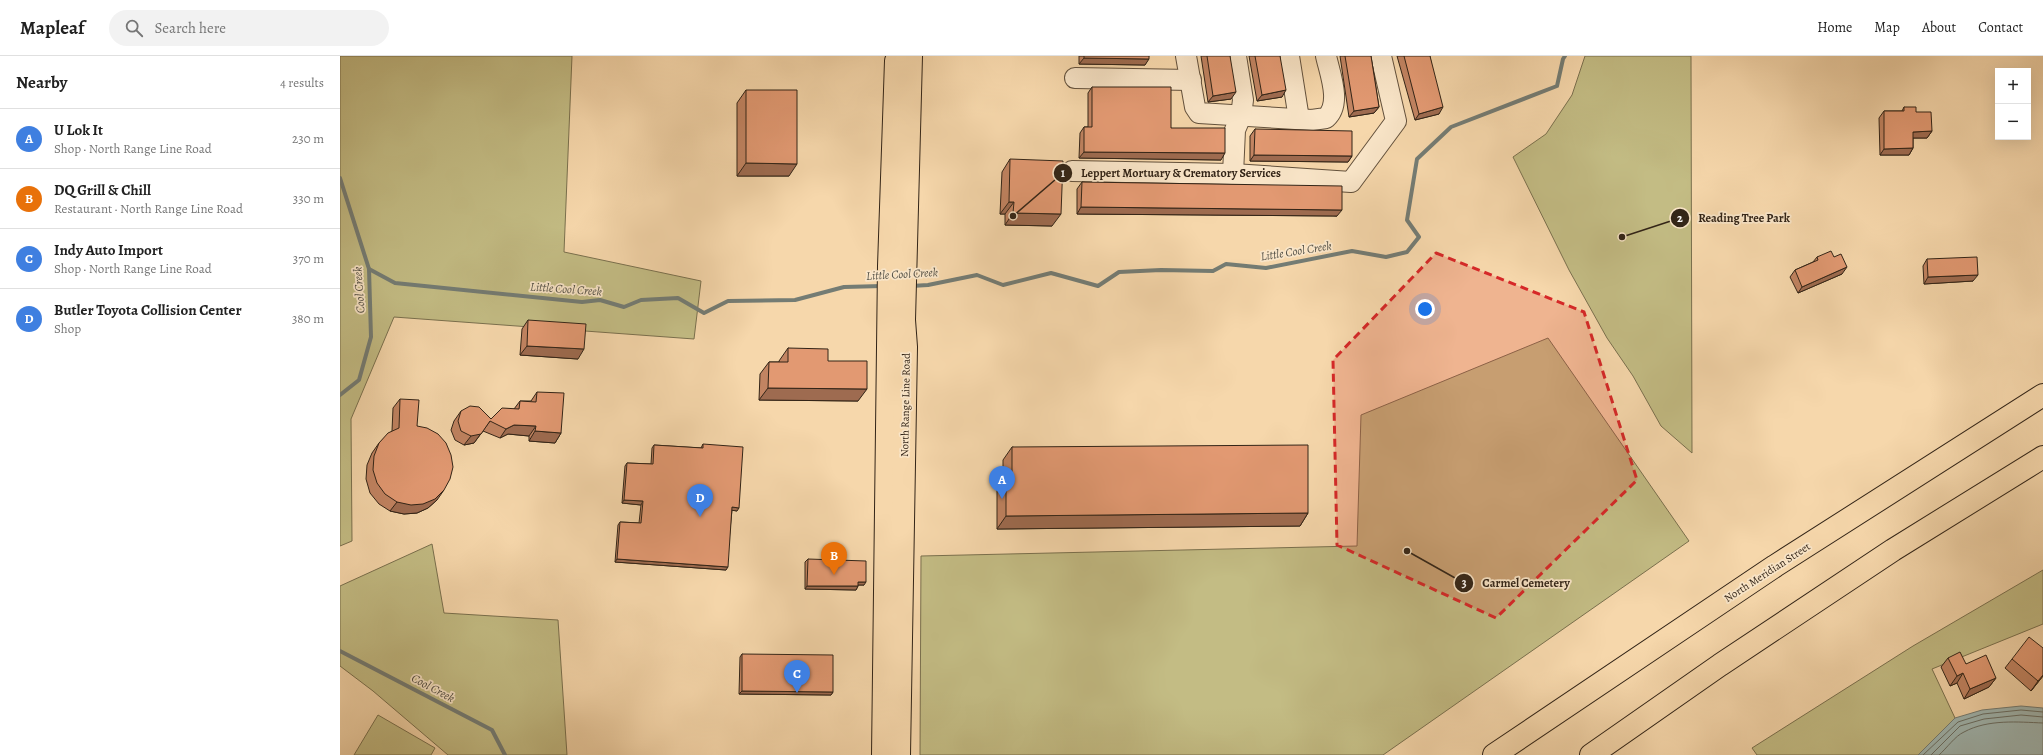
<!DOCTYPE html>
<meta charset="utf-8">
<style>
:root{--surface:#fff;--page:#f2f2f2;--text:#222;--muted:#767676;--line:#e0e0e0;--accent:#b45309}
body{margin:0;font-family:Alegreya,serif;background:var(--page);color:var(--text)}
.controls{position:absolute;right:12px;top:12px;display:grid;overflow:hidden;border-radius:0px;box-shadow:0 4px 16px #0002}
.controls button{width:36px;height:36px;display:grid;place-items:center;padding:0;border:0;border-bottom:1px solid var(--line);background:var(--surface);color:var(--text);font:20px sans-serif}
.you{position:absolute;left:1085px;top:253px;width:14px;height:14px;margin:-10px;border:3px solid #fff;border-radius:50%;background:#1a73e8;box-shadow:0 0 0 6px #1a73e833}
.badge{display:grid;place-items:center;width:26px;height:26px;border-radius:50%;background:var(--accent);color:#fff;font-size:13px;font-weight:700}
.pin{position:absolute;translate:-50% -33px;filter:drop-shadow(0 1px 2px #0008)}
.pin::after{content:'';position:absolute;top:21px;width:14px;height:12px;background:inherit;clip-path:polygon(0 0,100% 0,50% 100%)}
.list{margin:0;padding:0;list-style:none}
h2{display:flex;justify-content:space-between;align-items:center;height:52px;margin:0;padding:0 16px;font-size:17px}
h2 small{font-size:13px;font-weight:400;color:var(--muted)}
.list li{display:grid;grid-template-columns:26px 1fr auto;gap:12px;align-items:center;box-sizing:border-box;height:60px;padding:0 16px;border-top:1px solid var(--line)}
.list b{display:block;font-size:15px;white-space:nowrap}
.list p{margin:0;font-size:13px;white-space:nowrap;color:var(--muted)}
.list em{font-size:13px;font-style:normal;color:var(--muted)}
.icon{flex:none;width:22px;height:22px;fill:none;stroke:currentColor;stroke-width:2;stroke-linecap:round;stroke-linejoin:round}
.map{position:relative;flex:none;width:1703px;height:699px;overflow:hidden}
header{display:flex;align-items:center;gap:24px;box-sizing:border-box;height:56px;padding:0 20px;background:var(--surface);border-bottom:1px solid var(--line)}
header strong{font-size:19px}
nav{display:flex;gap:22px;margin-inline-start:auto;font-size:14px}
.search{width:280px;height:36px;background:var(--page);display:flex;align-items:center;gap:10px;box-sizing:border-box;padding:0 14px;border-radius:22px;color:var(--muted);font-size:15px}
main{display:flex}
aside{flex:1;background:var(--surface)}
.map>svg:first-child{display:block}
.green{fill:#c3bc84;stroke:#7a704e}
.water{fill:#a0b7b2;stroke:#747c74}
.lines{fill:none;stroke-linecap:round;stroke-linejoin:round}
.shore{stroke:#696e64;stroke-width:1}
.stream{stroke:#747c74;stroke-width:4}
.minor-casing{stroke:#63513c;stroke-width:22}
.major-casing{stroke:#322417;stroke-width:24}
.highway-casing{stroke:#322417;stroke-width:24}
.minor{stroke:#f9e5c8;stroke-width:20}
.major{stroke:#f6d7ab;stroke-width:22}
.highway{stroke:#f6d7ab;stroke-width:22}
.wall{fill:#c28462;stroke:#322417}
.shaded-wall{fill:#9e6b50;stroke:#322417}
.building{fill:#e29972;stroke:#322417}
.marked{fill:#d62828;fill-opacity:0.2;stroke:#d62828;stroke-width:3;stroke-dasharray:8 5;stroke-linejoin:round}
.labels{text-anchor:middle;stroke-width:3.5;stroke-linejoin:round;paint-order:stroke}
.street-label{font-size:11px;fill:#322417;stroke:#f9e5c8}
.water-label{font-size:12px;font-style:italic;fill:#535046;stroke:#f9e5c8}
.leader{fill:none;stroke:#322417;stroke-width:1.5}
.callout-dot{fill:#322417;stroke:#f9e5c8;stroke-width:1.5}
.mark-label{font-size:12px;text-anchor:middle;font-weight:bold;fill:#fff}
.callout-label{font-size:12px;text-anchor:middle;font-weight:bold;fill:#322417;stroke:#f9e5c8;stroke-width:3.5;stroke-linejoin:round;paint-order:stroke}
</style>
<header>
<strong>Mapleaf</strong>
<div class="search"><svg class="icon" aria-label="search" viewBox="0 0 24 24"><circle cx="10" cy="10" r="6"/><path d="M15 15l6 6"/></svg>Search here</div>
<nav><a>Home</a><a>Map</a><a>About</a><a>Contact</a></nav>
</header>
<main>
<aside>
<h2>Nearby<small>4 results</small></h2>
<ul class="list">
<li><span class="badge" style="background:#3f7fe0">A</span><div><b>U Lok It</b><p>Shop · North Range Line Road</p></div><em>230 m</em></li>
<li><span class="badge" style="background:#e8710a">B</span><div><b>DQ Grill &amp; Chill</b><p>Restaurant · North Range Line Road</p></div><em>330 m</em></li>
<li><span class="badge" style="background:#3f7fe0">C</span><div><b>Indy Auto Import</b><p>Shop · North Range Line Road</p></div><em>370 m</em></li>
<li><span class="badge" style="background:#3f7fe0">D</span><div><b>Butler Toyota Collision Center</b><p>Shop</p></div><em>380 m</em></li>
</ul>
</aside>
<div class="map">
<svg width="1703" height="699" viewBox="0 0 1703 699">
<rect width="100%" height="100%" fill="#f6d7ab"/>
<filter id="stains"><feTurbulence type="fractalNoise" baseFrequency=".005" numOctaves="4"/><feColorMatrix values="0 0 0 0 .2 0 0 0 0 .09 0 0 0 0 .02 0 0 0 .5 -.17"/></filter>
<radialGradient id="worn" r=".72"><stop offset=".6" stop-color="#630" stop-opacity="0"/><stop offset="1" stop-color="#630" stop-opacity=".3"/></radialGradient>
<g class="green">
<path d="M 0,0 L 232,0 L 224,196 L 361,225 L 354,283 L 54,261 L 11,363 L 12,485 L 0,490 Z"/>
<path d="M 1245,0 L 1351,0 L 1352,397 L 1321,370 L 1293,320 L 1267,282 L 1229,214 L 1173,101 L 1206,78 L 1232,39 Z"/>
<path d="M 1208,282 L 1349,485 L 1043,699 L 580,699 L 581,500 L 1017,490 L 1021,359 Z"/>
<path d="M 92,488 L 104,557 L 218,564 L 227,699 L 108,699 L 33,635 L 0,610 L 0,530 Z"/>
<path d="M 1703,514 L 1703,568 L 1592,613 L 1615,662 L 1578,699 L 1417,699 L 1412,692 L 1573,590 Z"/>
<path d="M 38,659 L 95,692 L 91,699 L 14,699 Z"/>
</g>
<path class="water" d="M 1681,650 L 1703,652 L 1703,699 L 1578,699 L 1615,662 L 1642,654 Z"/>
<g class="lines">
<g class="shore">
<path d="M 1583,699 L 1618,666 L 1643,658 L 1681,654 L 1703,656"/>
<path d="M 1591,699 L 1620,670 L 1644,663 L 1681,659 L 1703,661"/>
<path d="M 1599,699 C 1607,692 1615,680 1624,676 C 1648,663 1678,666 1703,667"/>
</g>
<g class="stream">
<path d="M 0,122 L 29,213 L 31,281 L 19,324 L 0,339"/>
<path d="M 29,213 L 55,227 L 242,246 L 260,244 L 284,251 L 301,244 L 338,242 L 364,257 L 388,245 L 455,244 L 504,231 L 542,230"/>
<path d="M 571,230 L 588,229 L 637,219 L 663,229 L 711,217 L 758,230 L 779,216 L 821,214 L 873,215 L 886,208 L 926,212 L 1012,195 L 1046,201 L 1067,196 L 1079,181 L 1067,164 L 1077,103 L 1111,71 L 1217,30 L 1223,3 L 1225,0"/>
<path d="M 0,595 L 152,674 L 165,699"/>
</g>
<g class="minor-casing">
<g id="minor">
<path d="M 846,0 L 855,51 L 859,57 L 972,64 L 986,62 C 1002,48 990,18 986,0"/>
<path d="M 949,0 L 959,63"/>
<path d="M 735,22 L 851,24"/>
<path d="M 732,115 L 893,118 L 1011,126 L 1056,65 L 1041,0"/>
<path d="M 893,118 L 895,74 L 901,60 L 903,44 L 896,0"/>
</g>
</g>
<g class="major-casing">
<g id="major">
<path d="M 543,699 L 549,210 L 556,5"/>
<path d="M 559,699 L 566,291 L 564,264 L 571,0"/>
</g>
</g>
<g class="highway-casing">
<g id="highway">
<path d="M 1154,699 L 1435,510 L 1703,339"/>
<path d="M 1251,699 L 1380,609 L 1553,494 L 1703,401"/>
</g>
</g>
<use href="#minor" class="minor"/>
<use href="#major" class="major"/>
<use href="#highway" class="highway"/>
</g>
<g class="wall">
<path d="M 739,0 L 809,0 L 805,9 L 739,8 Z"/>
<path d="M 861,0 L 890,0 L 891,43 L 868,46 Z"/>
<path d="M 909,0 L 940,0 L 942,41 L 917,45 Z"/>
<path d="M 1000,0 L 1031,0 L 1039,51 L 1034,57 L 1009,61 Z"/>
<path d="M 1057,0 L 1090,0 L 1099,58 L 1075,64 Z"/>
<path d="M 752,31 L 831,72 L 881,104 L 739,102 L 740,77 L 744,71 L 748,71 L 748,37 Z"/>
<path d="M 406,34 L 449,120 L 397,120 L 397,47 Z"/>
<path d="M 1564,51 L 1576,56 L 1592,75 L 1587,82 L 1573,82 L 1573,92 L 1569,99 L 1540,99 L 1539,62 L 1544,55 L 1562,55 Z"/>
<path d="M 915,73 L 1012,100 L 1008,106 L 910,105 L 910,80 Z"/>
<path d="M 670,103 L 712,170 L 665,169 L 665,158 L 660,158 L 662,116 Z"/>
<path d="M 742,126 L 997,160 L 737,158 L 737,133 Z"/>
<path d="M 1477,201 L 1494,201 L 1502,218 L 1458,237 L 1450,221 L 1455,214 L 1473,206 Z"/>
<path d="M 1587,203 L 1633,225 L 1584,228 L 1583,210 Z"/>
<path d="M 188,264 L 238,303 L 180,299 L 182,273 Z"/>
<path d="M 448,292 L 488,305 L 518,345 L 419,344 L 420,318 L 429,306 L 439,306 L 439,305 Z"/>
<path d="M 197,336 L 221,377 L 215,387 L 189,385 L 189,380 L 168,378 L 160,382 L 143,375 L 134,387 L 124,389 L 115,384 L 111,374 L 114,365 L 121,355 L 151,363 L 174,353 L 180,345 L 191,345 Z"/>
<path d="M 60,343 L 77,370 L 97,444 L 88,452 L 77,457 L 64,458 L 50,455 L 39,448 L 30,437 L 26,423 L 27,409 L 32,397 L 39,387 L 52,375 L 53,352 Z"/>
<path d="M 363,388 L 397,455 L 392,454 L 386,514 L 275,506 L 278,469 L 280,466 L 299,467 L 301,449 L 282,447 L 285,410 L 287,407 L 311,408 L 312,392 L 314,389 L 361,392 Z"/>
<path d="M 672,391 L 968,457 L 960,470 L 657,473 L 657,433 L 663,425 L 663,404 Z"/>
<path d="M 468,503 L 524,529 L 518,529 L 518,530 L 516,534 L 465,533 L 465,506 Z"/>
<path d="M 1703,592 L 1703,620 L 1691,635 L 1665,612 L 1672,603 Z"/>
<path d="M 402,598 L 493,636 L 491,639 L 399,638 L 400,601 Z"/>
<path d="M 1608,602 L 1626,608 L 1656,622 L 1649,631 L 1624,643 L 1617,627 L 1610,630 L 1601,611 Z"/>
</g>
<g class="shaded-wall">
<path d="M 744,2 L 809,3 L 805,9 L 739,8 Z"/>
<path d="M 946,34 L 942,41 L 917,45 L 922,39 Z"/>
<path d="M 896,36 L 891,43 L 868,46 L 873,40 Z"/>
<path d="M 1039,51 L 1034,57 L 1009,61 L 1014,55 Z"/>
<path d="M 1103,51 L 1099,58 L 1075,64 L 1079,58 Z"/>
<path d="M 1592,75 L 1587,82 L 1569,82 L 1573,76 Z"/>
<path d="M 1573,92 L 1569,99 L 1540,99 L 1544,93 Z"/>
<path d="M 744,96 L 885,97 L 881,104 L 739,102 Z"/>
<path d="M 914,99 L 1012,100 L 1008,106 L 910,105 Z"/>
<path d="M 406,107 L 457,108 L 449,120 L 397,120 Z"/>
<path d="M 669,146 L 674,146 L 665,158 L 660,158 Z"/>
<path d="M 741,151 L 1002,154 L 997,160 L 737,158 Z"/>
<path d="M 673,157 L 721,158 L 712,170 L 665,169 Z"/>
<path d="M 1507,211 L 1502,218 L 1458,237 L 1462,231 Z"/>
<path d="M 1638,219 L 1633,225 L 1584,228 L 1588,221 Z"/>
<path d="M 187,290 L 244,293 L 238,303 L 180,299 Z"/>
<path d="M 428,332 L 527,333 L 518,345 L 419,344 Z"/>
<path d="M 150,365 L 134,387 L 124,389 L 131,380 Z"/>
<path d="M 174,369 L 196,370 L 189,380 L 168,378 L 160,382 L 166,373 Z"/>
<path d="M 195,375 L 221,377 L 215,387 L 189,385 Z"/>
<path d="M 104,434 L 97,444 L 88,452 L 77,457 L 64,458 L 50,455 L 57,446 Z"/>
<path d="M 284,444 L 303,445 L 301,449 L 282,447 Z"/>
<path d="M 392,451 L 399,452 L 397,455 L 390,454 Z"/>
<path d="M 968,457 L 960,470 L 657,473 L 666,460 Z"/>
<path d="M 277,503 L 388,511 L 386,514 L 275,506 Z"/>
<path d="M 518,526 L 526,526 L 524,529 L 516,529 Z"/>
<path d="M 467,530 L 518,530 L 516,534 L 465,533 Z"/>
<path d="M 1623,617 L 1617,627 L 1610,630 L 1617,620 Z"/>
<path d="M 1703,619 L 1703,620 L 1691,635 L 1698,625 Z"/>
<path d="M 1656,622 L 1649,631 L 1624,643 L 1630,633 Z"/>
<path d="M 402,635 L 493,636 L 491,639 L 399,638 Z"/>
</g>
<g class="building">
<path d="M 744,0 L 809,0 L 809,3 L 744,2 Z"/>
<path d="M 867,0 L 890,0 L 896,36 L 873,40 Z"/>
<path d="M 915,0 L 940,0 L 946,34 L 922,39 Z"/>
<path d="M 1005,0 L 1031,0 L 1039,51 L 1014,55 Z"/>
<path d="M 1064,0 L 1090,0 L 1103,51 L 1079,58 Z"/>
<path d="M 752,31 L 831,31 L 831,72 L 885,72 L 885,97 L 744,96 L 744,71 L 752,71 Z"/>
<path d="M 406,34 L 457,34 L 457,108 L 406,107 Z"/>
<path d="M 1564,51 L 1576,51 L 1576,56 L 1591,56 L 1592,75 L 1573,76 L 1573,92 L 1544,93 L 1544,55 L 1564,55 Z"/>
<path d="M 915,73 L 1012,75 L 1012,100 L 914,99 Z"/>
<path d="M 670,103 L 723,105 L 721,158 L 673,157 L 674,146 L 669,146 Z"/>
<path d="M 742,126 L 1002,130 L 1002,154 L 741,151 Z"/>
<path d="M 1491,195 L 1494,201 L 1501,198 L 1507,211 L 1462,231 L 1455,214 L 1478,204 L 1477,201 Z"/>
<path d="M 1637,201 L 1638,219 L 1588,221 L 1587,203 Z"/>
<path d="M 188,264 L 246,268 L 244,293 L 187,290 Z"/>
<path d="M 448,292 L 488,293 L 488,305 L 527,305 L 527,333 L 428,332 L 429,306 L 448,306 Z"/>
<path d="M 197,336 L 224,337 L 221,377 L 195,375 L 196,370 L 174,369 L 166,373 L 150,365 L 141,378 L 131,380 L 121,375 L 118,365 L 121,355 L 130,350 L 139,351 L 151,363 L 162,352 L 179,353 L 180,345 L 196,346 Z"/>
<path d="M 60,343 L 79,344 L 77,370 L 87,372 L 98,378 L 106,387 L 111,399 L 113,411 L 110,423 L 104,434 L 95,443 L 83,448 L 71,449 L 57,446 L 45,438 L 37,427 L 33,414 L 34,400 L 39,387 L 48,377 L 59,372 Z"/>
<path d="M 363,388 L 403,391 L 399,452 L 392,451 L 388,511 L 277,503 L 280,466 L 301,467 L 303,445 L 284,444 L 287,407 L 313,408 L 314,389 L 363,392 Z"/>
<path d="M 968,389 L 968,457 L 666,460 L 666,421 L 672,421 L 672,391 Z"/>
<path d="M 468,503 L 526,505 L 526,526 L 518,526 L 518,530 L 467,530 Z"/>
<path d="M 1689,581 L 1703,592 L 1703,619 L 1698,625 L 1672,603 Z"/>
<path d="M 1620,596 L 1626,608 L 1646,599 L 1656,622 L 1630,633 L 1623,617 L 1617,620 L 1608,602 Z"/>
<path d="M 402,598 L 493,599 L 493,636 L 402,635 Z"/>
</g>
<path class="marked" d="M 1096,197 L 1244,256 L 1297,424 L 1156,562 L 997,489 L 993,304 Z"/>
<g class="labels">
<g class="street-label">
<text transform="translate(565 349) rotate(-89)" y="4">North Range Line Road</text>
<text transform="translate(1427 516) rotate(-33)" y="4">North Meridian Street</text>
</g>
<g class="water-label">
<text transform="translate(956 195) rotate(-9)" y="4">Little Cool Creek</text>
<text transform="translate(562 218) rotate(-3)" y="4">Little Cool Creek</text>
<text transform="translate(226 233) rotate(4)" y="4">Little Cool Creek</text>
<text transform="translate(19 234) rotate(-94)" y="4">Cool Creek</text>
<text transform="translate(93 632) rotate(28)" y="4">Cool Creek</text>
</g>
</g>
<path class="leader" d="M673 160L723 117M1282 181L1340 162M1067 495L1124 527"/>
<g class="callout-dot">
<circle cx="673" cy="160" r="4"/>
<circle cx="1282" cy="181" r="4"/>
<circle cx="1067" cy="495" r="4"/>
<circle cx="723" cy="117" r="10"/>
<circle cx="1340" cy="162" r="10"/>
<circle cx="1124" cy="527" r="10"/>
</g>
<g class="mark-label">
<text x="723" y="121">1</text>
<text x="1340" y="166">2</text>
<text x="1124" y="531">3</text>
</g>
<g class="callout-label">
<text x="841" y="121">Leppert Mortuary &amp; Crematory Services</text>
<text x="1404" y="166">Reading Tree Park</text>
<text x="1186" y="531">Carmel Cemetery</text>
</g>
<rect width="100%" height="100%" filter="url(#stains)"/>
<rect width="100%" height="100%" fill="url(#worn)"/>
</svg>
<div class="controls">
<button>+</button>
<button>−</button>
</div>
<div class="you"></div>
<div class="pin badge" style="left:662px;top:443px;background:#3f7fe0">A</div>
<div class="pin badge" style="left:494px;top:519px;background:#e8710a">B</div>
<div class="pin badge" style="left:457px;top:637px;background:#3f7fe0">C</div>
<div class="pin badge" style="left:360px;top:461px;background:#3f7fe0">D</div>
</div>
</main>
